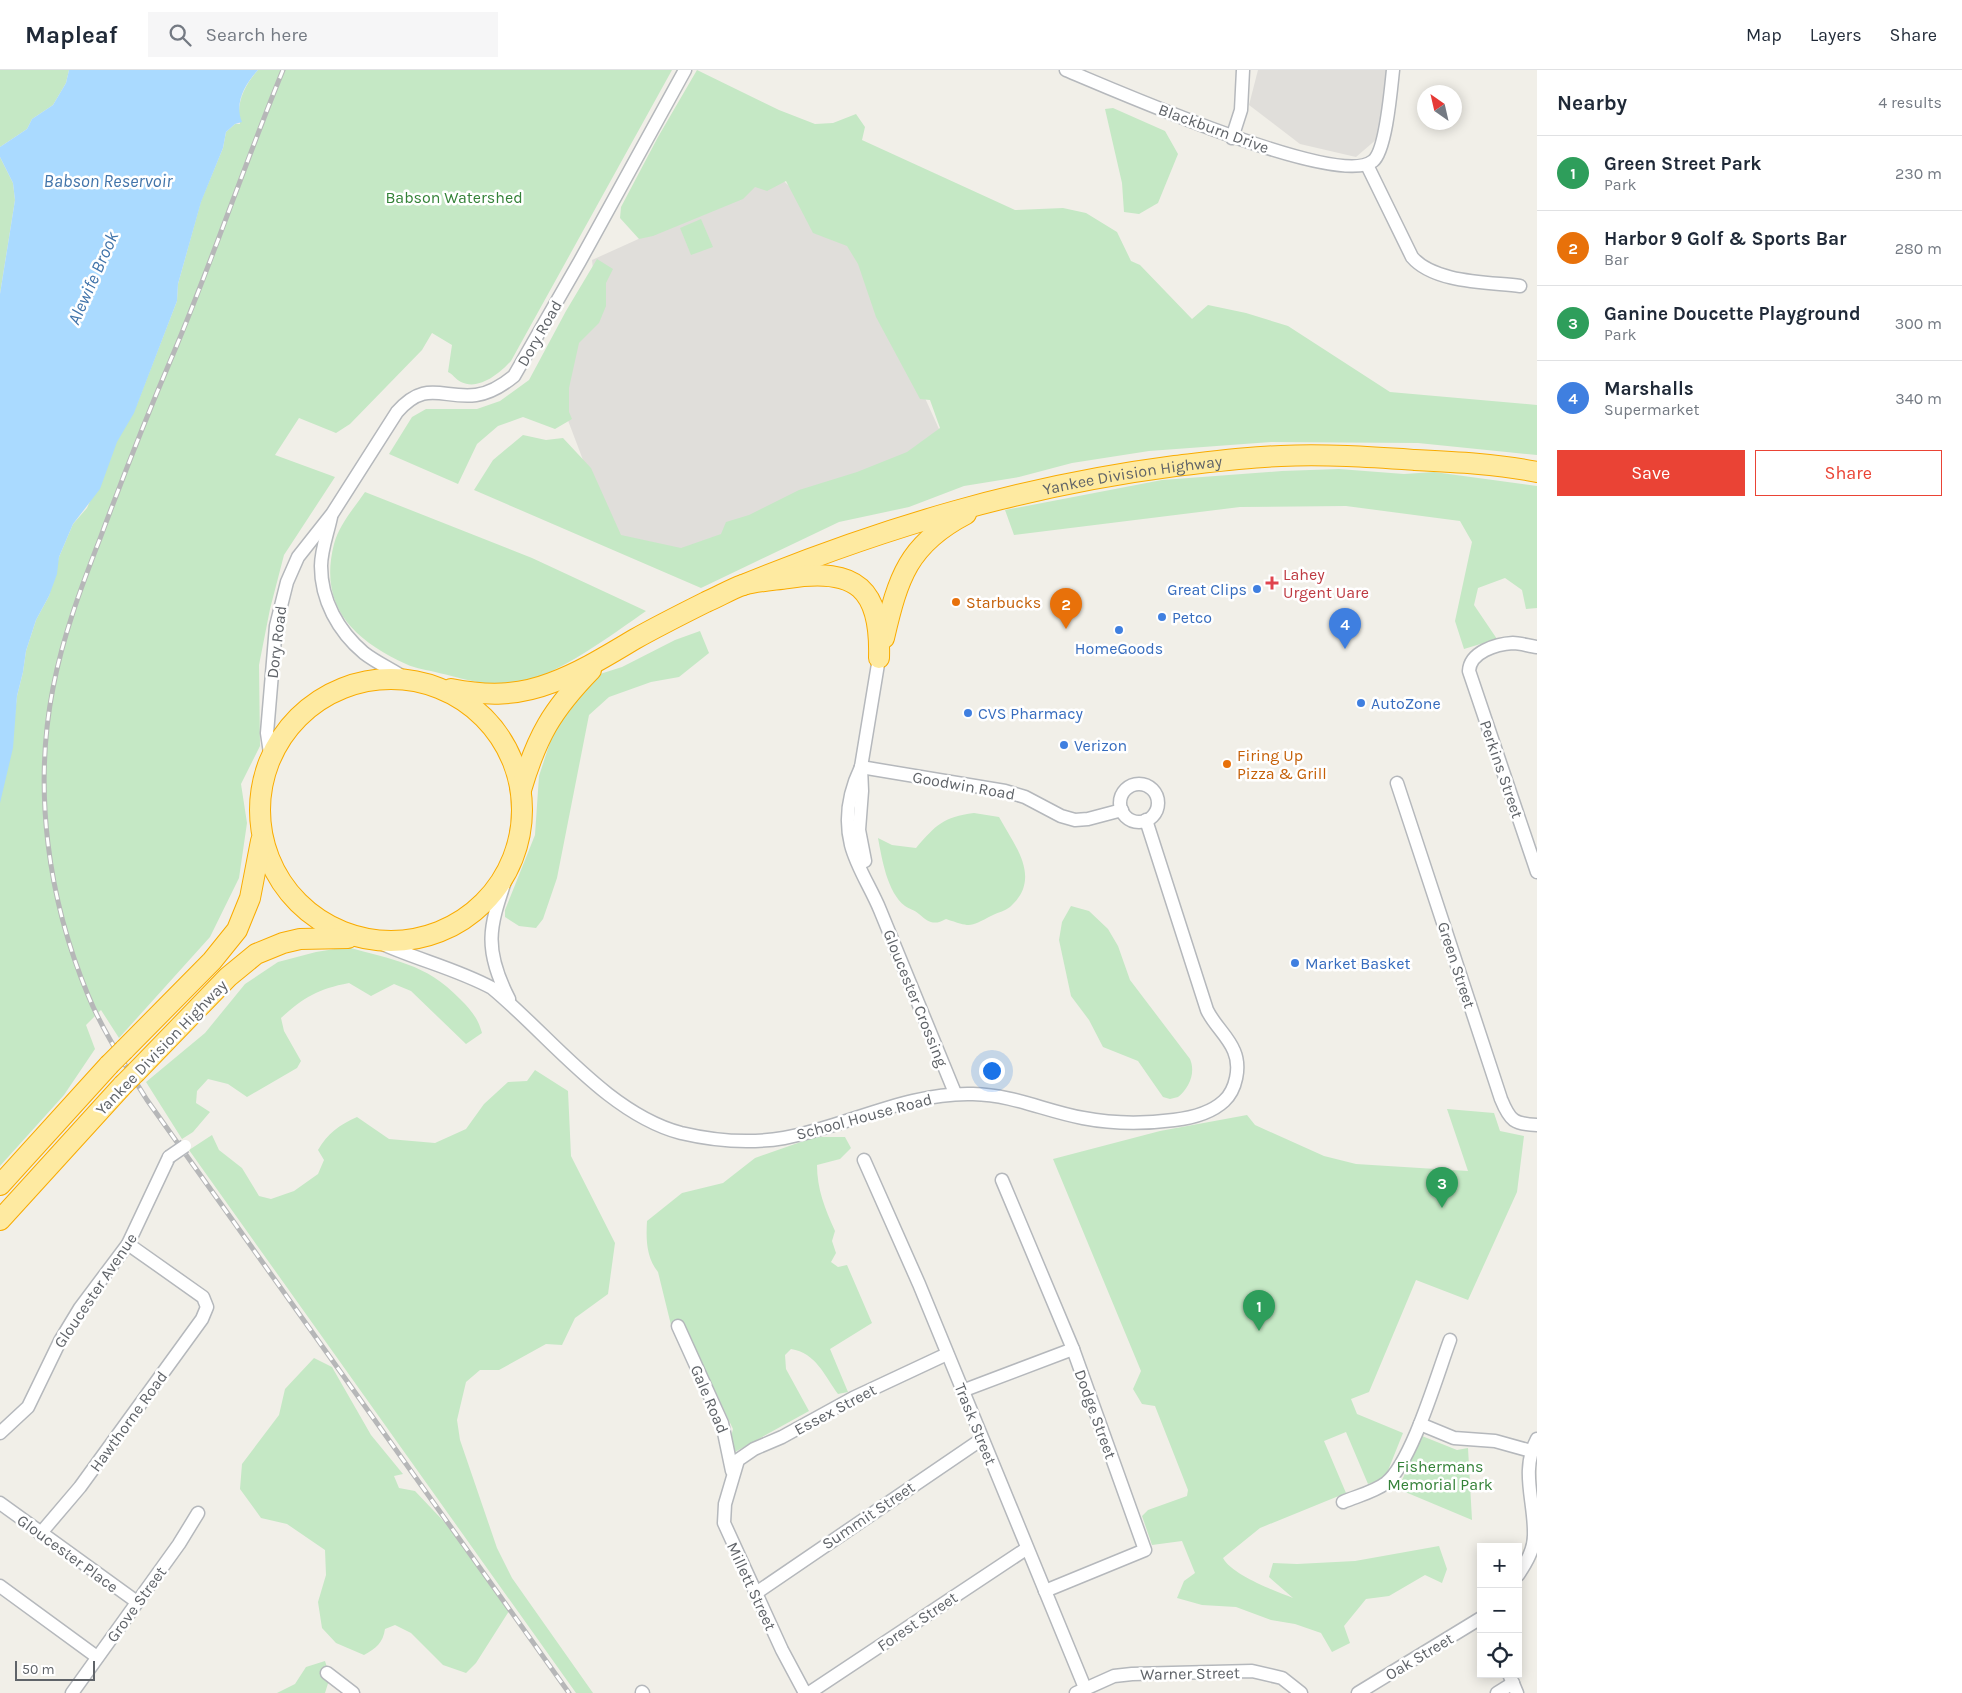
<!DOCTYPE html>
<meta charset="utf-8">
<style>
:root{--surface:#fff;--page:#f6f6f7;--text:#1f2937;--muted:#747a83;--line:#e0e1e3;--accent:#ea4335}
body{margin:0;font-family:Karla,sans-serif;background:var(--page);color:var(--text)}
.controls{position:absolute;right:15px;bottom:15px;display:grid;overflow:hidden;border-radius:0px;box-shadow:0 2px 12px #0003}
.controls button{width:45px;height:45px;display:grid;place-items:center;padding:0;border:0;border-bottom:1px solid var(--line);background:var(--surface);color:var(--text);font:25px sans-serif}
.compass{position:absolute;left:1417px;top:15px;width:45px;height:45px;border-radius:50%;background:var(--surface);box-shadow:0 2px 12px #0003;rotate:326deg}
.scale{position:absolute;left:15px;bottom:12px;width:80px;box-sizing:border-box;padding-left:5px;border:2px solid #5f6368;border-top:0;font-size:14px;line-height:18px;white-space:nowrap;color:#5f6368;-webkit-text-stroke:4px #fff;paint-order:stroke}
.you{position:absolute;left:991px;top:1000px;width:18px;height:18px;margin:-12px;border:4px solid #fff;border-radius:50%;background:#1a73e8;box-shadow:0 0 0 8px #1a73e833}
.badge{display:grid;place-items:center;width:32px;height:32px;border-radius:50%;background:var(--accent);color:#fff;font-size:16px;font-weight:700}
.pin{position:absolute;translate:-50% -41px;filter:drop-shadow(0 1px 2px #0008)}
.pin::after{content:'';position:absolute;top:26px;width:18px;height:15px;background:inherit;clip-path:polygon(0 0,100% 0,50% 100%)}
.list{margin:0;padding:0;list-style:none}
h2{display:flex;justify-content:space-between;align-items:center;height:65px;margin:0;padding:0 20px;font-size:21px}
h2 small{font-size:16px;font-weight:400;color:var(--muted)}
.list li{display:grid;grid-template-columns:32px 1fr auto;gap:15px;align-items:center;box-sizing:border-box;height:75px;padding:0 20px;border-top:1px solid var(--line)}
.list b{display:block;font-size:19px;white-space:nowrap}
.list p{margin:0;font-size:16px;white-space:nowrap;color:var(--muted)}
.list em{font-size:16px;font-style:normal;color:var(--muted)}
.actions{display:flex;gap:10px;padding:15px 20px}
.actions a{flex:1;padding:11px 0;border:1px solid var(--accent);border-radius:0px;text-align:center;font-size:18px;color:var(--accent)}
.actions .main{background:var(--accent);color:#fff}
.icon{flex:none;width:28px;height:28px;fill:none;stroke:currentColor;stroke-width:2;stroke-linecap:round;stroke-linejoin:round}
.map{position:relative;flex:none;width:1537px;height:1623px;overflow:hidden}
header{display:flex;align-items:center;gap:30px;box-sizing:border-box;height:70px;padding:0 25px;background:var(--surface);border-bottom:1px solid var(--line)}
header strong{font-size:24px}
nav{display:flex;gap:28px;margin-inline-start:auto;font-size:18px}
.search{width:350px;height:45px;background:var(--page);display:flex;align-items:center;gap:12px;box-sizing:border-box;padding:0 18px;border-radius:0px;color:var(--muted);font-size:19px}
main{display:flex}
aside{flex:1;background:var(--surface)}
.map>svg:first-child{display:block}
.industrial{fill:#e0deda}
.green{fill:#c5e8c5}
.water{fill:#aadaff}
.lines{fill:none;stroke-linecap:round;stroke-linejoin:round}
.minor-casing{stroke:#b5b8bc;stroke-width:15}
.trunk-casing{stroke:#f9ab00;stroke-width:22}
.minor{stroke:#fff;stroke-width:12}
.trunk{stroke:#feeaa1;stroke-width:20}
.rail-casing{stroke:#b6b7b8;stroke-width:5}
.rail{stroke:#fff;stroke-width:3;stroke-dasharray:9;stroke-linecap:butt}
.minor-bridge-casing{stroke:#b5b8bc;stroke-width:15;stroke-linecap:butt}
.trunk-bridge-casing{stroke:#f9ab00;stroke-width:22;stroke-linecap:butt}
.minor-bridge{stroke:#fff;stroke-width:12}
.trunk-bridge{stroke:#feeaa1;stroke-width:20}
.health-dot{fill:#e0444e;stroke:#fff;stroke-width:2}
.shop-dot{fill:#3f7fe0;stroke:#fff;stroke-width:2}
.food-dot{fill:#e8710a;stroke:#fff;stroke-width:2}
.labels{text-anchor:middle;stroke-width:5;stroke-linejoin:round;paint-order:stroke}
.street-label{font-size:16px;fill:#5f6368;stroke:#fff}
.park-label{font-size:16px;fill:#348238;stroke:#fff}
.health-label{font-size:16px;fill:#be3a42;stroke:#fff;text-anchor:start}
.shop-label{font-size:16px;fill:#366cbe;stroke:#fff;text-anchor:start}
.food-label{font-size:16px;fill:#c56008;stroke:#fff;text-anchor:start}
.water-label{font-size:18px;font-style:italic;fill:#4174aa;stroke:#fff}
</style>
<header>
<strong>Mapleaf</strong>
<div class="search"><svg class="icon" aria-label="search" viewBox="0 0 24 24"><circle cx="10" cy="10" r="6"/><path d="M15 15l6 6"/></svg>Search here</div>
<nav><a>Map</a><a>Layers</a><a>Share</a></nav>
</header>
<main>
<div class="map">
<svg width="1537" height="1623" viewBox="0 0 1537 1623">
<rect width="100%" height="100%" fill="#f1efe8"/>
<g class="industrial">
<path d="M 1258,0 L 1387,0 L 1378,68 L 1356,87 L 1300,74 L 1249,35 Z"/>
<path d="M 778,106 L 856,176 L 944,370 L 681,487 L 613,469 L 561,332 L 580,267 L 598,244 L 592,190 Z"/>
</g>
<g class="green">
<path d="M 0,0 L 69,0 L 66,13 L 53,35 L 32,49 L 27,59 L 0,77 Z"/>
<path d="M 258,0 L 672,0 L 511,291 C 500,303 479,321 461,312 C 455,309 453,304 448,302 L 452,275 L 432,263 L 422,280 L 350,354 L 336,363 L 299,348 L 275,385 L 335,407 L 284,485 L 270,539 L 259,595 L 260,676 L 241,714 L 247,753 L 239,808 L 210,867 L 119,968 L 101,940 L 86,955 L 95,979 L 64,1025 L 0,1096 L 0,711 L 13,662 L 17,626 L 23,602 L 26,581 L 36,550 L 49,526 L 59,487 L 73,454 L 87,438 L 133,333 L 137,334 L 177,231 L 178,214 L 201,131 L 223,78 L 226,62 L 235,54 L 240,54 C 236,33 244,16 258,0 Z"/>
<path d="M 697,0 L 779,40 L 815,54 L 833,53 L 856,44 L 865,57 L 862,70 L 1015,140 L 1063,138 L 1086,143 L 1117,162 L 1131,191 L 1140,195 L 1192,249 L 1208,235 L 1246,243 L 1288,256 L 1390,322 L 1537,335 L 1537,385 L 1418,373 L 1271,372 L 1149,381 L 1072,393 L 1019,407 L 964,416 L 909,437 L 839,452 L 701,518 L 474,420 L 493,390 L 523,365 L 546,370 L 563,368 L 591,398 L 621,465 L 681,478 L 721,464 L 726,452 L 749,445 L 799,420 L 857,402 L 907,382 L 940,358 L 930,330 L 920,329 L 876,247 L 858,194 L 847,176 L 813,163 L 786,111 L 767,121 L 755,117 L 743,129 L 653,166 L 639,169 L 620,148 L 621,137 L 658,67 Z"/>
<path d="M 1113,38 L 1165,61 L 1178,84 L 1158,133 L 1139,144 L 1124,142 L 1122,113 L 1105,39 Z"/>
<path d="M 0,87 L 13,113 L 15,130 L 0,224 Z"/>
<path d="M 701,149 L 713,177 L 691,185 L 680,158 Z"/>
<path d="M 597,189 L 613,199 L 606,213 L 606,236 L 599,253 L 579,273 L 569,318 L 569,342 L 572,349 L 555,359 L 523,347 L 498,356 L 477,374 L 458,414 L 389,384 L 412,347 L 426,339 L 477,339 L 500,331 L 529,310 L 566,241 Z"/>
<path d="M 1339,399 L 1404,404 L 1434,402 L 1537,416 L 1537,538 L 1526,539 L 1522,520 L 1505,508 L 1478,518 L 1474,535 L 1497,569 L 1464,579 L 1455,551 L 1472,472 L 1460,451 L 1346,436 L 1240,437 L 1014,465 L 1005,440 L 1162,410 L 1282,401 Z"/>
<path d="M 365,422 L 532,488 L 646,541 C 613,564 557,606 518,613 C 490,618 465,609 439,603 C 429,600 416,599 406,594 C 354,570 318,537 334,474 C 339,455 354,438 365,422 Z"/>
<path d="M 700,561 L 709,583 L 679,607 L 651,612 L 609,627 L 589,645 L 557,808 L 543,849 L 536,858 L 519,856 L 505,847 L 505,840 L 535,765 L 539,706 L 554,660 L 573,631 L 600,604 L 622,597 L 675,570 Z"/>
<path d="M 974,743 L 999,747 C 1014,775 1043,808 1010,837 C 1005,841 999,842 993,845 C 969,857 973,858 946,849 C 934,856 928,852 919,844 C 915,840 909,839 905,836 C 887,822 882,789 878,768 L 892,775 L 916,778 C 936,755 943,747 974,743 Z"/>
<path d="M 1071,836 L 1089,841 L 1108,859 L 1118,876 L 1130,910 L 1190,989 C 1196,1003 1189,1018 1178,1027 L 1170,1029 L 1163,1027 L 1138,991 L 1103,977 L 1089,950 L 1071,926 L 1059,870 L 1062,852 Z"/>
<path d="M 347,877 C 392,890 426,893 460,929 C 471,940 478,948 482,963 L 466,974 L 411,921 L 394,914 L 371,926 L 349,913 C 318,919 304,927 281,948 L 284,961 L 301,991 L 297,998 L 247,1027 L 228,1014 L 208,1009 L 197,1021 L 196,1033 L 210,1042 L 193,1062 L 182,1069 L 146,1012 L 205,963 L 245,914 L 278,892 L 316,882 Z"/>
<path d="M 535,1000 L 568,1021 L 571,1086 L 615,1173 L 608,1224 L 575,1248 L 562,1275 L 546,1274 L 499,1300 L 480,1300 L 466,1312 L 457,1350 L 460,1370 L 497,1478 L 512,1508 L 593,1623 L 576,1623 L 189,1080 L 212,1065 L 219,1080 L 242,1098 L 259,1126 L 271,1129 L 294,1121 L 318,1104 L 324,1090 L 318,1080 C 328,1063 339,1055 357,1047 L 389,1069 L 435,1073 L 466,1059 L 484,1034 L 508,1012 L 527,1011 Z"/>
<path d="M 1447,1039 L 1494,1043 L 1500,1061 L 1524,1066 L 1517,1122 L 1468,1230 L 1416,1210 L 1369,1322 L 1351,1329 L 1357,1344 L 1403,1363 L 1385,1408 L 1368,1414 L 1346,1362 L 1324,1371 L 1346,1423 L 1260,1458 L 1223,1488 C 1232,1505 1275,1521 1293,1528 L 1269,1507 L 1273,1493 L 1297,1494 L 1355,1491 L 1439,1476 L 1447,1499 L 1442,1513 L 1425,1505 L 1389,1526 L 1366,1529 L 1344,1556 L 1350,1573 L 1332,1582 L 1321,1563 L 1295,1554 L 1271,1550 L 1236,1537 L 1202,1535 L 1177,1528 L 1184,1511 L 1195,1503 L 1182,1471 L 1152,1475 L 1142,1446 L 1148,1440 L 1187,1426 L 1188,1420 L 1155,1336 L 1142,1334 L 1133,1319 L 1141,1301 L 1053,1089 L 1160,1061 L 1247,1045 L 1255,1055 L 1324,1086 L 1356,1094 L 1468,1101 Z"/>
<path d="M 815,1067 L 845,1067 L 851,1078 L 840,1089 L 817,1095 C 817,1119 825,1139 835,1161 L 832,1171 L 836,1183 L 831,1192 L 838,1197 L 847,1195 L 872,1253 L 830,1279 L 848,1322 L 838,1324 C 824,1305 816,1283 791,1279 L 785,1285 L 786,1299 L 809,1341 L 735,1382 L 730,1371 L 733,1359 L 682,1251 L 671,1255 L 658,1202 C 646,1187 646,1169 647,1151 L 682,1123 L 723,1113 L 755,1088 Z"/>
<path d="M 314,1288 L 332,1297 L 371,1365 L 403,1404 L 394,1406 L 399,1418 L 415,1421 L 468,1477 L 488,1511 L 511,1538 L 476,1593 L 466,1603 L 443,1595 L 411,1563 L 395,1555 L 385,1559 C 383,1573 376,1578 364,1585 L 336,1573 L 322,1558 L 318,1532 L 326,1505 L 325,1480 L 287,1454 L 261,1448 L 240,1419 L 242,1394 L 279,1345 L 285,1319 Z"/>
<path d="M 1422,1366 L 1457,1380 L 1468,1378 L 1472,1450 L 1398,1419 Z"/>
<path d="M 325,1591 L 330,1607 L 325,1623 L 277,1623 L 295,1614 L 306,1597 Z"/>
</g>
<path class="water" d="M 69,0 L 258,0 C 245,14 234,33 242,52 L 235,54 L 226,62 L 223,78 L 201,132 L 178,214 L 177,231 L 134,343 L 117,372 L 100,419 L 73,454 L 59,487 L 57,504 L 49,526 L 36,550 L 26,581 L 23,602 L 17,626 L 13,678 L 0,733 L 0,224 L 15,130 L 13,113 L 0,87 L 0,77 L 27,59 L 32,49 L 53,35 L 66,13 Z"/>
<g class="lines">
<g class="minor-casing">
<g id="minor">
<path d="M 1066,0 C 1112,19 1338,119 1373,91 C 1386,81 1391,18 1393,0"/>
<path d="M 1232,68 L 1241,40 L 1243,0"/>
<path d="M 1367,95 L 1412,187 C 1434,213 1488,212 1520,216"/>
<path d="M 331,447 C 328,462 321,480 321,496 C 321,530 338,561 364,583 C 377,593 393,600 406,609"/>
<path d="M 1537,577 C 1529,576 1520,573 1513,573 C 1496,574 1470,582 1469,601 L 1537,802"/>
<path d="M 270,683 L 267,663 L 276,556 L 287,512 L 298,487 L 332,444 L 397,342 C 426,309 442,329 476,325 C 491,323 503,315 514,306 L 580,191 L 685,0"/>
<path d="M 861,697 C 849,722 844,747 851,775 C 857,798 871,818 880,840 C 905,901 930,962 955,1023"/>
<path d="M 861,697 L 1005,721 L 1025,727 L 1061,746 L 1075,750 L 1088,749 L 1122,740"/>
<path d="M 1397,713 L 1501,1029 C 1510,1051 1514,1054 1537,1055"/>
<circle cx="1139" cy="733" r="19"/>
<path d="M 865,791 L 859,760 L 862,721 L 861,697 L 879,588"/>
<path d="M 376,871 C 414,889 455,898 492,918 C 549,965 608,1044 681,1063 C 715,1071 749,1074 784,1068 C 848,1056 907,1022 973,1024 C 1014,1025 1045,1041 1083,1048 C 1114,1054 1143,1054 1174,1050 C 1191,1048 1210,1044 1224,1031 C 1236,1020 1241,997 1234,981 C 1228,966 1214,955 1207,940 L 1146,750"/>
<path d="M 509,929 C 479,871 493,850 511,793"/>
<path d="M 864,1090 L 919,1214 L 1085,1618"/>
<path d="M 1002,1110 L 1073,1279 L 1145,1480 L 1045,1521"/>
<path d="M 678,1256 L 722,1353 L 732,1401"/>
<path d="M 962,1321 L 1073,1279"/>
<path d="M 1420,1354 L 1454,1368 L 1495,1371 L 1531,1381"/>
<path d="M 0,1363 L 28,1337 L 60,1271 L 80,1238 L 128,1174 L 169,1087"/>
<path d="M 1343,1432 C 1357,1426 1374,1422 1386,1413 C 1412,1392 1437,1305 1450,1270"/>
<path d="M 0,1433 L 137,1532"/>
<path d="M 40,1464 L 80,1417 L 202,1249 L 207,1237 L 203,1227 L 128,1174"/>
<path d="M 1518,1505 C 1526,1493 1534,1480 1534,1465 C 1535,1432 1520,1401 1537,1369"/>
<path d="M 0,1516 L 97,1587"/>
<path d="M 756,1523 L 982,1369"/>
<path d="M 327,1603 L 353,1623"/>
<path d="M 1509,1604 L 1517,1623"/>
<path d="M 642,1622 L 643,1623"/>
<path d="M 72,1623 L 179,1474 L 198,1443"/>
<path d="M 805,1623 L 782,1580 L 724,1453 L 725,1434 L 738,1390 L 754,1379 L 782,1367 L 853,1328 L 947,1284"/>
<path d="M 809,1623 L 1026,1479"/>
<path d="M 1076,1623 L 1114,1606 L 1132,1604 L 1252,1601 L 1282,1608 L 1301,1623"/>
<path d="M 1358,1623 L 1481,1548"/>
<path d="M 1497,1623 L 1513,1613"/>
</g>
</g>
<g class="trunk-casing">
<g id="trunk">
<path id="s1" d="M 743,515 C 885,457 1022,416 1175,396 C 1210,392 1246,387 1281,386 C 1326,384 1370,387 1415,390 C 1456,392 1497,394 1537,402"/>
<path d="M 884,568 C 898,508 908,474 966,444"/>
<circle cx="391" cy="740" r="131"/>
<path d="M 451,619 C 487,626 517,626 551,613 C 581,602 608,585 635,569 C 658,556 682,544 706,532 C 718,527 731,519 743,515 C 757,511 774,510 788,508 C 857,497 881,519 879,588"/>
<path d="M 521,720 C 537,666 552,640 591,600"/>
<path d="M 124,980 L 212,891 L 237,860 L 250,828 L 261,771"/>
<path d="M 136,1002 L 228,907 L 256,884 L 283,873 L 300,869 L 348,868"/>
<path d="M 0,1115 L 109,995"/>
<path d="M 0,1150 L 123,1015"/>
</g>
</g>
<use href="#minor" class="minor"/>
<use href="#trunk" class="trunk"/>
<g class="rail-casing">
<path id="rail" d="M 283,0 C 245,93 213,189 174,282 C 148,343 124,404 101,466 C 82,515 63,565 53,618 C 33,720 48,829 88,925 C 103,962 126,996 147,1030 L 569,1623"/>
</g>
<use href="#rail" class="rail"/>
<g class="minor-bridge-casing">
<path id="minor-bridge" d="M 169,1087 L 185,1076"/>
</g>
<g class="trunk-bridge-casing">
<g id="trunk-bridge">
<path d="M 109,995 L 124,980"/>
<path d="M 123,1015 L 136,1002"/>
</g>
</g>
<use href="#minor-bridge" class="minor-bridge"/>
<use href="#trunk-bridge" class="trunk-bridge"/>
</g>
<path class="health-dot" d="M1269.5 505.5h5v5h5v5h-5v5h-5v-5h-5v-5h5z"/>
<g class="shop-dot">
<circle cx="1257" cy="519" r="5"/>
<circle cx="1162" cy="547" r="5"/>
<circle cx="1119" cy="560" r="5"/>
<circle cx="1361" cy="633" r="5"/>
<circle cx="968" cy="643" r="5"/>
<circle cx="1064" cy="675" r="5"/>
<circle cx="1295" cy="893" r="5"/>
</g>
<g class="food-dot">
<circle cx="956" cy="532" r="5"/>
<circle cx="1227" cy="694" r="5"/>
</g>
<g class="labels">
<g class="street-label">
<text transform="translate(1214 58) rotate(20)" y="6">Blackburn Drive</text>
<text transform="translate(539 263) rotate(-60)" y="6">Dory Road</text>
<text dy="6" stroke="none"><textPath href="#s1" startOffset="406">Yankee Division Highway</textPath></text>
<text transform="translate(276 572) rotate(-83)" y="6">Dory Road</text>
<text transform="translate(1502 699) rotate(71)" y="6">Perkins Street</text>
<text transform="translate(964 715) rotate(10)" y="6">Goodwin Road</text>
<text transform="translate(1457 895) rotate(72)" y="6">Green Street</text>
<text transform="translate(916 928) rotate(68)" y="6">Gloucester Crossing</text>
<text transform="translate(161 977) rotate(-46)" y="6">Yankee Division Highway</text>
<text transform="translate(864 1046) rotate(-15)" y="6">School House Road</text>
<text transform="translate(95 1220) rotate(-56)" y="6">Gloucester Avenue</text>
<text transform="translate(710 1329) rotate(67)" y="6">Gale Road</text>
<text transform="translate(835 1339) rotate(-28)" y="6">Essex Street</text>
<text transform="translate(1096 1344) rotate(70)" y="6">Dodge Street</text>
<text transform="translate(128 1351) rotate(-54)" y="6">Hawthorne Road</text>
<text transform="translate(976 1354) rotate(68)" y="6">Trask Street</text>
<text transform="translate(868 1445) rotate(-34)" y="6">Summit Street</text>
<text transform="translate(68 1483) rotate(36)" y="6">Gloucester Place</text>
<text transform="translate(752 1516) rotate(65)" y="6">Millett Street</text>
<text transform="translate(136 1534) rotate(-54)" y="6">Grove Street</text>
<text transform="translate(917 1551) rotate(-34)" y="6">Forest Street</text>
<text transform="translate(1419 1586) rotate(-31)" y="6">Oak Street</text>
<text transform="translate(1190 1603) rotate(-1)" y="6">Warner Street</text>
</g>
<g class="park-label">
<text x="454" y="133">Babson Watershed</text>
<text x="1440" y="1402">Fishermans<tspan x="1440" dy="18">Memorial Park</tspan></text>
</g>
<g class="health-label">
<text x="1283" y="510">Lahey<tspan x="1283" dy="18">Urgent Uare</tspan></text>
</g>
<g class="shop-label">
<text x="1247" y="525" text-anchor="end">Great Clips</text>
<text x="1172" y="553">Petco</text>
<text x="1119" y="584" text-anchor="middle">HomeGoods</text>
<text x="1371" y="639">AutoZone</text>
<text x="978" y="649">CVS Pharmacy</text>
<text x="1074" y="681">Verizon</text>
<text x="1305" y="899">Market Basket</text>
</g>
<g class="food-label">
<text x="966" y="538">Starbucks</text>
<text x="1237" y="691">Firing Up<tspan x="1237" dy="18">Pizza &amp; Grill</tspan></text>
</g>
<g class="water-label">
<text x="108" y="117">Babson Reservoir</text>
<text transform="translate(93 208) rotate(-66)" y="6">Alewife Brook</text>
</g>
</g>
</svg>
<div class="controls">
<button>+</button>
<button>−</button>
<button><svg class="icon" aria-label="locate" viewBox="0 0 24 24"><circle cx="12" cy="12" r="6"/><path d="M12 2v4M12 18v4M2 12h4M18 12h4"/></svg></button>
</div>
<svg class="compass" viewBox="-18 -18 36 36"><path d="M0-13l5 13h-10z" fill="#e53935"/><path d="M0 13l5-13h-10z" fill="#747a83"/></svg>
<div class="scale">50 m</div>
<div class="you"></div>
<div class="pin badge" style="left:1259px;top:1261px;background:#2e9e5b">1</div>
<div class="pin badge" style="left:1066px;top:559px;background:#e8710a">2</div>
<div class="pin badge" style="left:1442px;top:1138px;background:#2e9e5b">3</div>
<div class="pin badge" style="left:1345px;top:579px;background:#3f7fe0">4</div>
</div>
<aside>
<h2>Nearby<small>4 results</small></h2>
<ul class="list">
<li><span class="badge" style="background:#2e9e5b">1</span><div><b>Green Street Park</b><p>Park</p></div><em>230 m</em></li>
<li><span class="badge" style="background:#e8710a">2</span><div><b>Harbor 9 Golf &amp; Sports Bar</b><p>Bar</p></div><em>280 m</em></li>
<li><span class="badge" style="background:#2e9e5b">3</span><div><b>Ganine Doucette Playground</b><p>Park</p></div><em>300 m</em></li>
<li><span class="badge" style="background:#3f7fe0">4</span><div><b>Marshalls</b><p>Supermarket</p></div><em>340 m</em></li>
</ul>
<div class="actions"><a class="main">Save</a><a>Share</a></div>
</aside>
</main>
